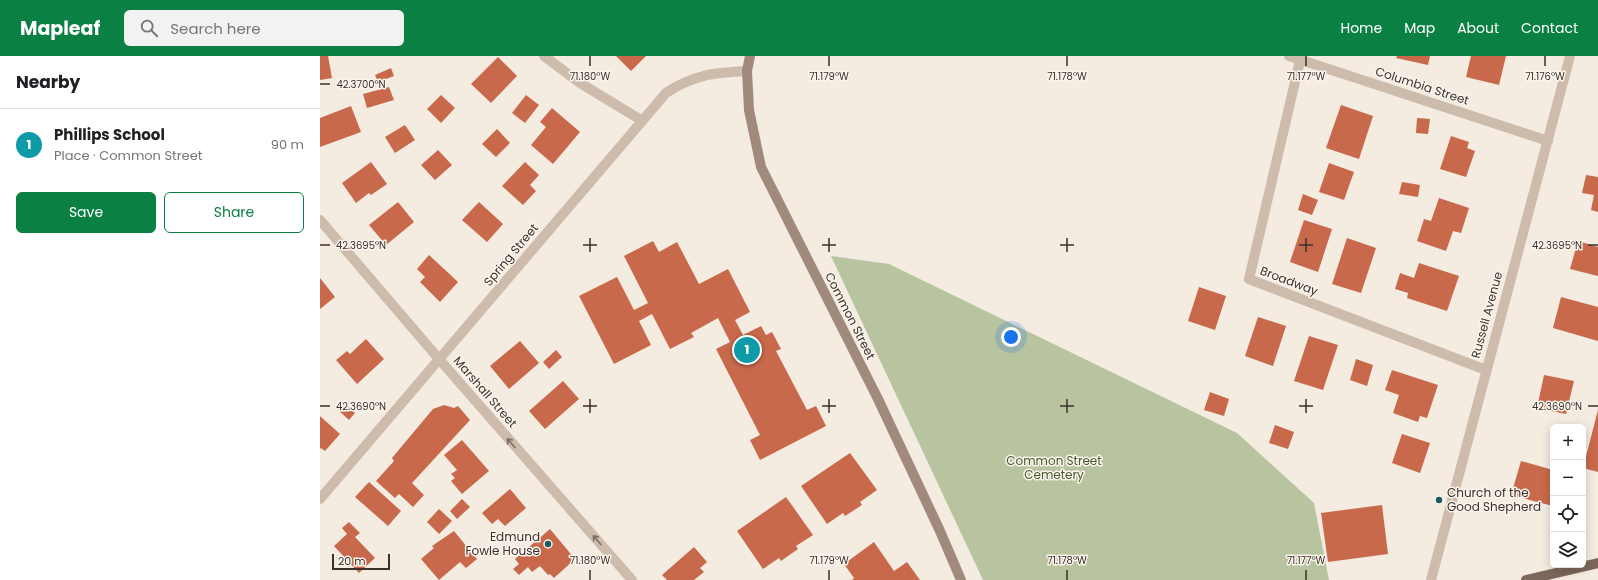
<!DOCTYPE html>
<meta charset="utf-8">
<style>
:root{--surface:#fff;--page:#f2f2f2;--text:#202124;--muted:#757577;--line:#e0e0e0;--accent:#0b8043}
body{margin:0;font-family:Poppins,sans-serif;background:var(--page);color:var(--text)}
.controls{position:absolute;right:12px;bottom:12px;display:grid;overflow:hidden;border-radius:6px;box-shadow:0 2px 10px #0003}
.controls button{width:36px;height:36px;display:grid;place-items:center;padding:0;border:0;border-bottom:1px solid var(--line);background:var(--surface);color:var(--text);font:20px sans-serif}
.scale{position:absolute;left:12px;bottom:10px;width:58px;box-sizing:border-box;padding-left:4px;border:2px solid #3b302b;border-top:0;font-size:11px;line-height:14px;white-space:nowrap;color:#3b302b;-webkit-text-stroke:3px #fbf5ee;paint-order:stroke}
.you{position:absolute;left:691px;top:281px;width:14px;height:14px;margin:-10px;border:3px solid #fff;border-radius:50%;background:#1a73e8;box-shadow:0 0 0 6px #1a73e833}
.badge{display:grid;place-items:center;width:26px;height:26px;border-radius:50%;background:var(--accent);color:#fff;font-size:13px;font-weight:700}
.pin{position:absolute;translate:-50% -50%;border:2px solid #fff;box-shadow:0 1px 4px #0006}
.list{margin:0;padding:0;list-style:none}
h2{display:flex;justify-content:space-between;align-items:center;height:52px;margin:0;padding:0 16px;font-size:17px}
h2 small{font-size:13px;font-weight:400;color:var(--muted)}
.list li{display:grid;grid-template-columns:26px 1fr auto;gap:12px;align-items:center;box-sizing:border-box;height:72px;padding:0 16px;border-top:1px solid var(--line)}
.list b{display:block;font-size:15px;white-space:nowrap}
.list p{margin:0;font-size:13px;white-space:nowrap;color:var(--muted)}
.list em{font-size:13px;font-style:normal;color:var(--muted)}
.actions{display:flex;gap:8px;padding:12px 16px}
.actions a{flex:1;padding:9px 0;border:1px solid var(--accent);border-radius:6px;text-align:center;font-size:14px;color:var(--accent)}
.actions .main{background:var(--accent);color:#fff}
.icon{flex:none;width:22px;height:22px;fill:none;stroke:currentColor;stroke-width:2;stroke-linecap:round;stroke-linejoin:round}
.map{position:relative;flex:none;width:1278px;height:524px;overflow:hidden}
header{display:flex;align-items:center;gap:24px;box-sizing:border-box;height:56px;padding:0 20px;background:var(--accent);color:#fff}
header strong{font-size:19px}
nav{display:flex;gap:22px;margin-inline-start:auto;font-size:14px}
.search{width:280px;height:36px;background:var(--page);display:flex;align-items:center;gap:10px;box-sizing:border-box;padding:0 14px;border-radius:6px;color:var(--muted);font-size:15px}
main{display:flex}
aside{flex:1;background:var(--surface)}
.map>svg:first-child{display:block}
.green{fill:#b8c4a0}
.building{fill:#c8694b}
.lines{fill:none;stroke-linecap:round;stroke-linejoin:round}
.street{stroke:#cdbbac;stroke-width:10}
.secondary{stroke:#a18a7d;stroke-width:10}
.primary{stroke:#7d675c;stroke-width:10}
.oneway{stroke:#7d6f65}
.ticks{fill:none;stroke:#3b302b;stroke-width:1.5}
.poi-dot{fill:#1f5a5e;stroke:#fbf5ee;stroke-width:1.5}
.labels{text-anchor:middle;stroke-width:3;stroke-linejoin:round;paint-order:stroke}
.street-label{font-size:12px;fill:#3b302b;stroke:#fbf5ee}
.park-label{font-size:12px;fill:#4a5a2e;stroke:#fbf5ee}
.poi-label{font-size:12px;fill:#3b302b;stroke:#fbf5ee;text-anchor:start}
.ticks-label{font-size:10px;text-anchor:middle;fill:#3b302b;stroke:#fbf5ee;stroke-width:3;stroke-linejoin:round;paint-order:stroke}
</style>
<header>
<strong>Mapleaf</strong>
<div class="search"><svg class="icon" aria-label="search" viewBox="0 0 24 24"><circle cx="10" cy="10" r="6"/><path d="M15 15l6 6"/></svg>Search here</div>
<nav><a>Home</a><a>Map</a><a>About</a><a>Contact</a></nav>
</header>
<main>
<aside>
<h2>Nearby<small></small></h2>
<ul class="list">
<li><span class="badge" style="background:#0f9aa8">1</span><div><b>Phillips School</b><p>Place · Common Street</p></div><em>90 m</em></li>
</ul>
<div class="actions"><a class="main">Save</a><a>Share</a></div>
</aside>
<div class="map">
<svg width="1278" height="524" viewBox="0 0 1278 524">
<rect width="100%" height="100%" fill="#f4ebe1"/>
<path class="green" d="M 511,200 L 569,208 L 917,377 L 994,447 L 1009,524 L 663,524 Z"/>
<g class="building">
<path d="M 0,0 L 8,0 L 12,22 L 0,24 Z"/>
<path d="M 296,0 L 326,0 L 311,15 Z"/>
<path d="M 1077,0 L 1110,0 L 1108,9 L 1076,2 Z"/>
<path d="M 1151,0 L 1186,0 L 1179,29 L 1146,21 Z"/>
<path d="M 178,1 L 197,20 L 171,47 L 151,28 Z"/>
<path d="M 71,12 L 74,20 L 58,26 L 55,19 Z"/>
<path d="M 69,31 L 74,44 L 47,52 L 43,38 Z"/>
<path d="M 121,39 L 135,52 L 121,67 L 107,53 Z"/>
<path d="M 206,39 L 219,49 L 205,67 L 192,57 Z"/>
<path d="M 1021,49 L 1053,60 L 1039,103 L 1006,92 Z"/>
<path d="M 31,50 L 41,76 L 0,91 L 0,62 Z"/>
<path d="M 232,52 L 260,76 L 233,108 L 211,89 L 226,71 L 220,66 Z"/>
<path d="M 1097,62 L 1110,63 L 1108,78 L 1096,77 Z"/>
<path d="M 85,69 L 95,84 L 75,97 L 65,81 Z"/>
<path d="M 177,73 L 190,87 L 176,101 L 162,88 Z"/>
<path d="M 1131,80 L 1149,86 L 1147,92 L 1155,95 L 1146,121 L 1120,113 Z"/>
<path d="M 118,94 L 132,109 L 115,124 L 101,109 Z"/>
<path d="M 51,106 L 67,128 L 51,139 L 49,137 L 36,147 L 22,127 Z"/>
<path d="M 205,106 L 219,119 L 210,129 L 216,135 L 203,149 L 182,130 Z"/>
<path d="M 1009,107 L 1034,116 L 1024,144 L 999,136 Z"/>
<path d="M 1266,119 L 1278,121 L 1278,156 L 1271,154 L 1274,139 L 1262,137 Z"/>
<path d="M 1082,126 L 1100,129 L 1098,141 L 1079,138 Z"/>
<path d="M 983,138 L 998,144 L 992,159 L 978,154 Z"/>
<path d="M 1119,142 L 1149,152 L 1141,177 L 1133,175 L 1126,195 L 1097,185 L 1104,163 L 1111,165 Z"/>
<path d="M 78,146 L 94,166 L 66,189 L 49,169 Z"/>
<path d="M 159,146 L 183,168 L 167,186 L 142,164 Z"/>
<path d="M 984,164 L 1012,173 L 998,216 L 970,206 Z"/>
<path d="M 1027,182 L 1056,192 L 1041,237 L 1012,228 Z"/>
<path d="M 333,185 L 339,196 L 357,186 L 379,228 L 408,213 L 430,256 L 415,264 L 423,279 L 441,270 L 446,279 L 452,276 L 461,293 L 456,295 L 487,354 L 496,350 L 506,370 L 440,404 L 430,384 L 440,379 L 396,293 L 410,286 L 398,262 L 371,277 L 374,281 L 350,293 L 332,258 L 319,265 L 331,289 L 294,308 L 259,240 L 297,221 L 314,254 L 328,247 L 304,200 Z"/>
<path d="M 1258,185 L 1278,191 L 1278,220 L 1250,213 Z"/>
<path d="M 109,199 L 138,226 L 120,246 L 100,226 L 105,221 L 97,213 Z"/>
<path d="M 1099,207 L 1139,220 L 1127,255 L 1087,242 L 1088,237 L 1075,233 L 1080,217 L 1094,222 Z"/>
<path d="M 0,222 L 15,241 L 0,253 Z"/>
<path d="M 879,231 L 906,240 L 895,274 L 868,265 Z"/>
<path d="M 1241,241 L 1278,251 L 1278,285 L 1233,272 Z"/>
<path d="M 938,261 L 966,270 L 953,310 L 925,300 Z"/>
<path d="M 989,280 L 1018,289 L 1003,334 L 974,325 Z"/>
<path d="M 46,283 L 64,303 L 37,328 L 16,304 L 27,295 L 30,298 Z"/>
<path d="M 200,285 L 219,307 L 189,333 L 170,310 Z"/>
<path d="M 236,294 L 242,301 L 229,313 L 223,306 Z"/>
<path d="M 1036,303 L 1053,309 L 1047,330 L 1030,324 Z"/>
<path d="M 1072,314 L 1118,329 L 1107,362 L 1100,360 L 1098,366 L 1073,357 L 1079,339 L 1065,334 Z"/>
<path d="M 1224,319 L 1254,325 L 1246,358 L 1217,352 Z"/>
<path d="M 243,325 L 259,343 L 225,373 L 209,355 Z"/>
<path d="M 890,336 L 909,343 L 904,360 L 884,354 Z"/>
<path d="M 23,345 L 35,357 L 29,364 L 16,352 Z"/>
<path d="M 124,349 L 134,352 L 138,350 L 150,364 L 92,427 L 104,439 L 93,451 L 79,438 L 75,442 L 56,425 L 74,405 L 72,402 L 113,353 Z"/>
<path d="M 1278,354 L 1278,416 L 1263,412 Z"/>
<path d="M 0,360 L 20,378 L 5,395 L 1,392 L 0,393 Z"/>
<path d="M 955,369 L 974,376 L 968,393 L 949,387 Z"/>
<path d="M 1082,378 L 1110,387 L 1100,417 L 1072,407 Z"/>
<path d="M 142,384 L 169,415 L 142,438 L 131,425 L 135,422 L 131,418 L 137,414 L 124,399 Z"/>
<path d="M 530,397 L 557,434 L 540,446 L 542,449 L 525,460 L 523,457 L 507,468 L 481,430 Z"/>
<path d="M 1201,405 L 1233,414 L 1233,450 L 1191,439 Z"/>
<path d="M 49,426 L 81,455 L 68,470 L 35,441 Z"/>
<path d="M 190,433 L 206,452 L 185,470 L 178,463 L 172,468 L 162,457 Z"/>
<path d="M 466,441 L 493,479 L 476,490 L 478,493 L 461,505 L 459,502 L 443,513 L 417,475 Z"/>
<path d="M 142,443 L 150,451 L 137,463 L 130,455 Z"/>
<path d="M 1062,449 L 1068,498 L 1008,506 L 1001,457 Z"/>
<path d="M 119,453 L 132,465 L 119,478 L 107,466 Z"/>
<path d="M 29,466 L 40,477 L 35,481 L 55,502 L 39,517 L 14,490 L 27,478 L 22,472 Z"/>
<path d="M 230,473 L 255,503 L 234,522 L 230,518 L 228,519 L 220,510 L 212,516 L 208,511 L 199,519 L 193,513 L 199,508 L 195,503 Z"/>
<path d="M 134,475 L 157,503 L 146,512 L 140,506 L 119,524 L 101,503 L 114,492 L 112,490 Z"/>
<path d="M 554,486 L 574,515 L 587,506 L 600,524 L 532,524 L 534,522 L 524,508 Z"/>
<path d="M 374,491 L 387,506 L 380,512 L 384,516 L 374,524 L 347,524 L 342,519 Z"/>
</g>
<g class="lines">
<g class="street">
<path d="M 224,0 L 260,27 L 321,64"/>
<path d="M 969,0 L 1228,85"/>
<path d="M 981,0 L 929,223 L 1166,314"/>
<path d="M 0,164 L 119,303 L 312,524"/>
<path d="M 0,443 L 346,37 C 374,18 395,17 427,15"/>
<path d="M 1111,524 L 1250,0"/>
</g>
<path class="secondary" d="M 430,0 L 427,15 L 429,54 L 441,111 L 558,343 L 620,475 L 641,524"/>
<path class="primary" d="M 1206,524 L 1278,507"/>
</g>
<defs><path id="oneway-shaft" d="M-6 0H5M1.5-3L5.5 0L1.5 3" fill="none" stroke-width="1.6" stroke-linecap="round" stroke-linejoin="round"/></defs>
<g class="oneway">
<use href="#oneway-shaft" transform="translate(191 387) rotate(-131)"/>
<use href="#oneway-shaft" transform="translate(277 484) rotate(-131)"/>
</g>
<path class="ticks" d="M 270,0 L 270,10M 509,0 L 509,10M 747,0 L 747,10M 986,0 L 986,10M 1225,0 L 1225,10M 0,28 L 10,28M 270,182 L 270,196M 509,182 L 509,196M 747,182 L 747,196M 986,182 L 986,196M 0,189 L 10,189M 263,189 L 277,189M 502,189 L 516,189M 740,189 L 754,189M 979,189 L 993,189M 1268,189 L 1278,189M 270,343 L 270,357M 509,343 L 509,357M 747,343 L 747,357M 986,343 L 986,357M 0,350 L 10,350M 263,350 L 277,350M 502,350 L 516,350M 740,350 L 754,350M 979,350 L 993,350M 1268,350 L 1278,350M 270,514 L 270,524M 509,514 L 509,524M 747,514 L 747,524M 986,514 L 986,524"/>
<g class="poi-dot">
<circle cx="1119" cy="444" r="4"/>
<circle cx="228" cy="488" r="4"/>
</g>
<g class="labels">
<g class="street-label">
<text transform="translate(1102 30) rotate(18)" y="4">Columbia Street</text>
<text transform="translate(191 199) rotate(-50)" y="4">Spring Street</text>
<text transform="translate(969 225) rotate(21)" y="4">Broadway</text>
<text transform="translate(1167 259) rotate(-75)" y="4">Russell Avenue</text>
<text transform="translate(530 260) rotate(63)" y="4">Common Street</text>
<text transform="translate(165 336) rotate(49)" y="4">Marshall Street</text>
</g>
<g class="park-label">
<text x="734" y="409">Common Street<tspan x="734" dy="14">Cemetery</tspan></text>
</g>
<g class="poi-label">
<text x="1127" y="441">Church of the<tspan x="1127" dy="14">Good Shepherd</tspan></text>
<text x="220" y="485" text-anchor="end">Edmund<tspan x="220" dy="14">Fowle House</tspan></text>
</g>
</g>
<g class="ticks-label">
<text x="270" y="24">71.180°W</text>
<text x="509" y="24">71.179°W</text>
<text x="747" y="24">71.178°W</text>
<text x="986" y="24">71.177°W</text>
<text x="1225" y="24">71.176°W</text>
<text x="41" y="32">42.3700°N</text>
<text x="41" y="193">42.3695°N</text>
<text x="1237" y="193">42.3695°N</text>
<text x="41" y="354">42.3690°N</text>
<text x="1237" y="354">42.3690°N</text>
<text x="270" y="508">71.180°W</text>
<text x="509" y="508">71.179°W</text>
<text x="747" y="508">71.178°W</text>
<text x="986" y="508">71.177°W</text>
</g>
</svg>
<div class="controls">
<button>+</button>
<button>−</button>
<button><svg class="icon" aria-label="locate" viewBox="0 0 24 24"><circle cx="12" cy="12" r="6"/><path d="M12 2v4M12 18v4M2 12h4M18 12h4"/></svg></button>
<button><svg class="icon" aria-label="layers" viewBox="0 0 24 24"><path d="M12 4l9 5-9 5-9-5zM3 14l9 5 9-5"/></svg></button>
</div>
<div class="scale">20 m</div>
<div class="you"></div>
<div class="pin badge" style="left:427px;top:294px;background:#0f9aa8">1</div>
</div>
</main>
